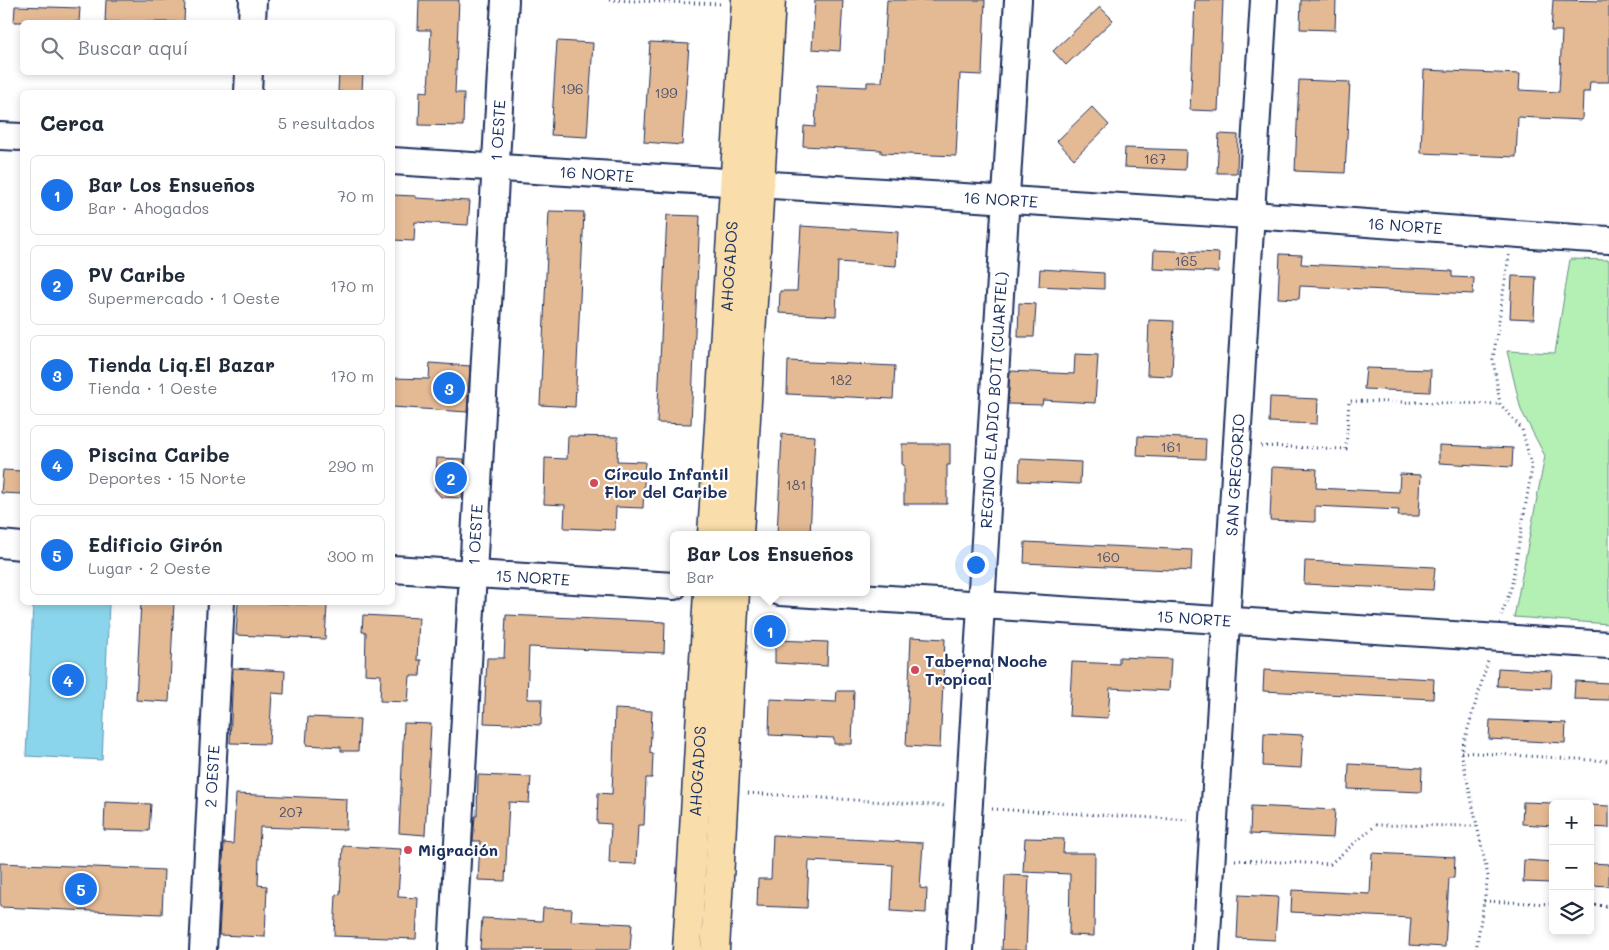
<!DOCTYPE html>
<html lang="es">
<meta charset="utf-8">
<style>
:root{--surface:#fff;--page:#f6f6f7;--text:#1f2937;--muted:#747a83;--line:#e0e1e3;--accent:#1a73e8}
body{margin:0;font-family:Mali,sans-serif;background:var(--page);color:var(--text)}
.controls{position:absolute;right:15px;bottom:15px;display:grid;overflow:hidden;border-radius:8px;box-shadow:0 2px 8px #0003}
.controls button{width:45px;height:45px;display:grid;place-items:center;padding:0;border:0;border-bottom:1px solid var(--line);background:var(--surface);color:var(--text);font:25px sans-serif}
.you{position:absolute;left:975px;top:564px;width:18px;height:18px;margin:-12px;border:4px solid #fff;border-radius:50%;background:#1a73e8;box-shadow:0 0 0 8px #1a73e833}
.badge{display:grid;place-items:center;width:32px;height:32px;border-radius:50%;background:var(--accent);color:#fff;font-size:16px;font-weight:700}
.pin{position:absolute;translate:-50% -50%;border:2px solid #fff;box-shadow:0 1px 5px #0006}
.popup{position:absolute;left:670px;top:531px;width:200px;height:65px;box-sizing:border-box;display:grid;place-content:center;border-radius:8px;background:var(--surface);filter:drop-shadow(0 1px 4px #0005);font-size:16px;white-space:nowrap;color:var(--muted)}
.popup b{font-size:19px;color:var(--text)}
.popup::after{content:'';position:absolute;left:50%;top:100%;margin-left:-10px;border:10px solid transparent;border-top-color:var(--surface)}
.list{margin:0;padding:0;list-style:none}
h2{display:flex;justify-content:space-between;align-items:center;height:65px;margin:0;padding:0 20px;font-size:21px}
h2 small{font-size:16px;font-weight:400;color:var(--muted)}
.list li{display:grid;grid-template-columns:32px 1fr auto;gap:15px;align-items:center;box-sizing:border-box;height:80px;margin:0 10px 10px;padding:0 10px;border:1px solid var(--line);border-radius:8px}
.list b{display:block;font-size:19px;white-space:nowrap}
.list p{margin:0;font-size:16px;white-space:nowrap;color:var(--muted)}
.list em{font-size:16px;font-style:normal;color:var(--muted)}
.icon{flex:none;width:28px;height:28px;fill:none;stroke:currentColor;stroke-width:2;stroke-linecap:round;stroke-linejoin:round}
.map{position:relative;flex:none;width:1609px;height:950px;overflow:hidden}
.search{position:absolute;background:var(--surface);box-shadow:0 2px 8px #0003;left:20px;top:20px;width:375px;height:55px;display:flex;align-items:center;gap:12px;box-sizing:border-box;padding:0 18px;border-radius:8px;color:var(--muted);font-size:19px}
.panel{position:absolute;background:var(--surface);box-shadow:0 2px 8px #0003;left:20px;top:90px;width:375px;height:515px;border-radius:8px}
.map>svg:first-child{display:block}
.green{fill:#b4efb4;stroke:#688f89}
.water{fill:#8ad5eb;stroke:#5e93b3}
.building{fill:#e4ba94;stroke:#1b2f5e}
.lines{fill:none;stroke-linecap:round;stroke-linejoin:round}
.minor-casing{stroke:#1b2f5e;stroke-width:30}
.major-casing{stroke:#1b2f5e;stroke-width:31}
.path{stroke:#1b2f5e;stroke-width:3;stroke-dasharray:1 4;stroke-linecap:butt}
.minor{stroke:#fff;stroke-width:26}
.major{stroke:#f9deab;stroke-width:28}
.poi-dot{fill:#d1495b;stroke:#fff;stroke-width:2}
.labels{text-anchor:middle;stroke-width:4.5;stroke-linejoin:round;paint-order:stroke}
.number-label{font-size:14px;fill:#4d526c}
.street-label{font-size:16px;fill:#1b2f5e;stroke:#fff}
.poi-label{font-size:16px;font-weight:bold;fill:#1b2f5e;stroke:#fff;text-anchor:start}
</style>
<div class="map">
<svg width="1609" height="950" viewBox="0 0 1609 950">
<rect width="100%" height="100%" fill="#fff"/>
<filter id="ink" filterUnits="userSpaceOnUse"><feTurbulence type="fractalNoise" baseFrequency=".02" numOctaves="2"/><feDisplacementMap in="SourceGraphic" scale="10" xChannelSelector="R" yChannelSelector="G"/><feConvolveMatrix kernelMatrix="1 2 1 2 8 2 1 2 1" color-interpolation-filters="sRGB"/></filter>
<g filter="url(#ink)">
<path class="green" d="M 1570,259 L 1609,260 L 1609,624 L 1514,617 L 1545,456 L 1521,410 L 1507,351 L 1555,353 Z"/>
<path class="water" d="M 79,602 L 109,604 L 102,760 L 26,756 L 33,603 Z"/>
<g class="building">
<path d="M 106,0 L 185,0 L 184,22 L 105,22 Z"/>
<path d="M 419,0 L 459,0 L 455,93 L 464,93 L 463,126 L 419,125 L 420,91 L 428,92 L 431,30 L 418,30 Z"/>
<path d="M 815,0 L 843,0 L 840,51 L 812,49 Z"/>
<path d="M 887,0 L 985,0 L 982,75 L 960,74 L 956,156 L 881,153 L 881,150 L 803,146 L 804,126 L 815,127 L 817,85 L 867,87 L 867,82 L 882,82 Z"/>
<path d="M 1195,0 L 1223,0 L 1218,111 L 1190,110 Z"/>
<path d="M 1301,0 L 1336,0 L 1335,30 L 1300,29 Z"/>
<path d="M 1553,0 L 1609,1 L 1609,82 L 1590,82 L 1589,92 L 1583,92 L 1582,120 L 1518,117 L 1516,157 L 1421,153 L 1424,70 L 1520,74 L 1519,90 L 1559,92 L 1562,31 L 1551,31 Z"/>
<path d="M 15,6 L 80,8 L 79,22 L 14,22 Z"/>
<path d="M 1100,7 L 1113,20 L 1066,65 L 1053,51 Z"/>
<path d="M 557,41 L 593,43 L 587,137 L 551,135 Z"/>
<path d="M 650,42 L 689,44 L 682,145 L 644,142 Z"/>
<path d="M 339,72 L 363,72 L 362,92 L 338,92 Z"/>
<path d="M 1299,80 L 1350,82 L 1345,173 L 1295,171 Z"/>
<path d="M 1092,107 L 1109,125 L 1074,159 L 1057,141 Z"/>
<path d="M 1219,134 L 1238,135 L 1237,173 L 1217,173 Z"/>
<path d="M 1125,148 L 1186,150 L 1185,170 L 1124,167 Z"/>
<path d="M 392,195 L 416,196 L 416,198 L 470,201 L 468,225 L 415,222 L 414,241 L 392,240 Z"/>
<path d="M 549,211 L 584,212 L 575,407 L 540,405 Z"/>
<path d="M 667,215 L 700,216 L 691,424 L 657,423 Z"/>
<path d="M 801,226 L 898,232 L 896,266 L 838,262 L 836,316 L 779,313 L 780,291 L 797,291 Z"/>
<path d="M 1154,250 L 1219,253 L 1218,272 L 1153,269 Z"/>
<path d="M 1280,254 L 1302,255 L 1301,264 L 1452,271 L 1452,277 L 1474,278 L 1473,294 L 1300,286 L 1299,299 L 1278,298 Z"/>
<path d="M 1040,269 L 1104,273 L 1104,289 L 1039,286 Z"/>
<path d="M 1512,276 L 1536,277 L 1534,319 L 1510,318 Z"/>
<path d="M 1019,303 L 1036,304 L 1034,337 L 1018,337 Z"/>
<path d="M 1149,320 L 1174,321 L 1172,376 L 1147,375 Z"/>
<path d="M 1075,354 L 1098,355 L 1095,403 L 1043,400 L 1042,405 L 1008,404 L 1010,371 L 1074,374 Z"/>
<path d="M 788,361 L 895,366 L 893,399 L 787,394 Z"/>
<path d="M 430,363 L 470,366 L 467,412 L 392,407 L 392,378 L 429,379 Z"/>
<path d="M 1366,368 L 1431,370 L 1430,392 L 1364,389 Z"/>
<path d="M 1270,397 L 1318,399 L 1317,424 L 1269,422 Z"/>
<path d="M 782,434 L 815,436 L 810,535 L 777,535 Z"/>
<path d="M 568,436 L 618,437 L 617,461 L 645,462 L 643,508 L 616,507 L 615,530 L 564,528 L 565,505 L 544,504 L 545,458 L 567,459 Z"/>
<path d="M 1138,436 L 1206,439 L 1205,459 L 1137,456 Z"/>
<path d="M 902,444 L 950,444 L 950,465 L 947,465 L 947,504 L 904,504 L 904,465 L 902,465 Z"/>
<path d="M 1439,445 L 1513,448 L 1512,467 L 1439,463 Z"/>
<path d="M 437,458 L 464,459 L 462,498 L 441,497 L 435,490 Z"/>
<path d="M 1020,459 L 1081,462 L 1080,484 L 1019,481 Z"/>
<path d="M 1272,467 L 1317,469 L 1316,488 L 1399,492 L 1400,474 L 1421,475 L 1419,516 L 1398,516 L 1399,510 L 1315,506 L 1315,522 L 1270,520 Z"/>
<path d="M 3,470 L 22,471 L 22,494 L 1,493 Z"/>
<path d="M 1025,542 L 1192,550 L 1191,571 L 1024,563 Z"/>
<path d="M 1305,561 L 1435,567 L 1433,590 L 1304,584 Z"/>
<path d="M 141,602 L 174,602 L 169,702 L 136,700 Z"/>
<path d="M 238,602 L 327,605 L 325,639 L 236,635 Z"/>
<path d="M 363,615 L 419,618 L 417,660 L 421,660 L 420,676 L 410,676 L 408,702 L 380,701 L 381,675 L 365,674 L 366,632 L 362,632 Z"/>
<path d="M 506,615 L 665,622 L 664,653 L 529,647 L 527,699 L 542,699 L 541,725 L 484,723 L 487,658 L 504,658 Z"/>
<path d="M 911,637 L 945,639 L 940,748 L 906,746 Z"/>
<path d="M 775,640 L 828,642 L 827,666 L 775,663 Z"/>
<path d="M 1119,657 L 1171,659 L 1169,691 L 1110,688 L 1108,718 L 1069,716 L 1072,662 L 1119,664 Z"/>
<path d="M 233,668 L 285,671 L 284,694 L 272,693 L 269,744 L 230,743 Z"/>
<path d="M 1498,668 L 1552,671 L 1551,688 L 1497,686 Z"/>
<path d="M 1264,670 L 1434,679 L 1433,699 L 1263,691 Z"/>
<path d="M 1575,681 L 1609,683 L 1609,700 L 1574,699 Z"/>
<path d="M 837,691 L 854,691 L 852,744 L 834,744 L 834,738 L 769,735 L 770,699 L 836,702 Z"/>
<path d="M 615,709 L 652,711 L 650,753 L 653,754 L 652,778 L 646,778 L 644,825 L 638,825 L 636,864 L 609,863 L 611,824 L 597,823 L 598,793 L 612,794 Z"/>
<path d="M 308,717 L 360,719 L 358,751 L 341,751 L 341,747 L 306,745 Z"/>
<path d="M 1490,720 L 1566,723 L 1565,743 L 1489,739 Z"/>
<path d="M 404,723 L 431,724 L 425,835 L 399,833 Z"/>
<path d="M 1264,733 L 1303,735 L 1301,768 L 1263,766 Z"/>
<path d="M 1349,764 L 1422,768 L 1421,792 L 1348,789 Z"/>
<path d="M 478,775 L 531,777 L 529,803 L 509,802 L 505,881 L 478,880 L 480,841 L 473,841 L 475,816 L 477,816 Z"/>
<path d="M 236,794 L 347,799 L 346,830 L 260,827 L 258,885 L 267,886 L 265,937 L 219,935 L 224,843 L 233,844 Z"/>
<path d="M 105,802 L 151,804 L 149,831 L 104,830 Z"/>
<path d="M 1523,802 L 1553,803 L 1553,826 L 1522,824 Z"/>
<path d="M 1590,805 L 1609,806 L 1609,828 L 1590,827 Z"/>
<path d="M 1251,806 L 1335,810 L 1333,838 L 1250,834 Z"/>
<path d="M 773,835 L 923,843 L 920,888 L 927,889 L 926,913 L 891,911 L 893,865 L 809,861 L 807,908 L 757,906 L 758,879 L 771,879 Z"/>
<path d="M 1025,838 L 1064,839 L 1063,853 L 1095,853 L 1094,936 L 1069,935 L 1070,874 L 1023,872 Z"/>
<path d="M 343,846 L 401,849 L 398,897 L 418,898 L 416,939 L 334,936 L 336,894 L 340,895 Z"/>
<path d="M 1372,853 L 1455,857 L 1454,878 L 1449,878 L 1445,947 L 1409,945 L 1411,918 L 1291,912 L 1292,890 L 1370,894 Z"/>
<path d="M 1524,860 L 1553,862 L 1553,883 L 1523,882 Z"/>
<path d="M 0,863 L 164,870 L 162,914 L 0,907 Z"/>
<path d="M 1590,863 L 1609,864 L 1609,886 L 1590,885 Z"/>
<path d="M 1005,875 L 1029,876 L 1026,950 L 1002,950 Z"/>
<path d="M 1239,895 L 1278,897 L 1275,940 L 1237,938 Z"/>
<path d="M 543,908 L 572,909 L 571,921 L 632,924 L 630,950 L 480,949 L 482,918 L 542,921 Z"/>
</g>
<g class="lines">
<g class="minor-casing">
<g id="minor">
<path d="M 252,22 L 253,0"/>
<path d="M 248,92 L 249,72"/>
<path d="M 0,136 L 22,137"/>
<path id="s1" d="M 392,161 C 678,179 963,197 1248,215 C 1369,222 1489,233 1609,240"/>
<path d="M 0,544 L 22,546"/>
<path id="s2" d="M 392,569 L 674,586"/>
<path id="s3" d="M 780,592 L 1609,645"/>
<path id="s4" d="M 203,950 L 221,602"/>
<path id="s5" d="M 452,950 L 505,0"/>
<path id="s6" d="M 960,950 L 1018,0"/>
<path id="s7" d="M 1206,950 L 1264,0"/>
</g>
</g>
<g class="major-casing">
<g id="major">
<path id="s8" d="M 712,535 L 746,0"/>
<path d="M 739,535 L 771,0"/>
<path id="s9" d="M 687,950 L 708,592"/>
<path d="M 715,950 L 735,592"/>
</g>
</g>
<g class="path">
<path d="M 609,0 L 723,4"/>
<path d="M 1261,446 L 1346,449 L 1349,401 L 1500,404"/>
<path d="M 1501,616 L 1511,589 L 1532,468 L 1522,429 L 1500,404 L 1493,359 L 1509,255"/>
<path d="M 1461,752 L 1609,761"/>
<path d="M 748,793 L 946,806"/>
<path d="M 992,809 L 1191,820"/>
<path d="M 1235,860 L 1330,864 L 1376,825 L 1476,826"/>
<path d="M 1484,901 L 1553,904"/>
<path d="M 1590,905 L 1609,906"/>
<path d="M 1476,950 L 1488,876 L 1461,752 L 1488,661"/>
</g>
<use href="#minor" class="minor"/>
<use href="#major" class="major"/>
</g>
</g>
<g class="poi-dot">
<circle cx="594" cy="483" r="5"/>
<circle cx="915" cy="670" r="5"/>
<circle cx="408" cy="850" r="5"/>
</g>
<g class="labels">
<g class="number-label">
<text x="572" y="94">196</text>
<text x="666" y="98">199</text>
<text x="1155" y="164">167</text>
<text x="1186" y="266">165</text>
<text x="841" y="385">182</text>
<text x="1171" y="452">161</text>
<text x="796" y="490">181</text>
<text x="1108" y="562">160</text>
<text x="291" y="817">207</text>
</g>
<g class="street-label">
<text dy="6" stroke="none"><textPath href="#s5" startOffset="821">1 OESTE</textPath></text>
<text dy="6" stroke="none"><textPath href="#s1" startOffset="205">16 NORTE</textPath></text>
<text dy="6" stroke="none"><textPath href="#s1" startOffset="610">16 NORTE</textPath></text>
<text dy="6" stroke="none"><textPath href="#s1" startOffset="1015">16 NORTE</textPath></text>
<text dy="6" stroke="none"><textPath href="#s8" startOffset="269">AHOGADOS</textPath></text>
<text dy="6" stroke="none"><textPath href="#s6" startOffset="551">REGINO ELADIO BOTI (CUARTEL)</textPath></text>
<text dy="6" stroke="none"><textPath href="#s7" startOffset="476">SAN GREGORIO</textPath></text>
<text dy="6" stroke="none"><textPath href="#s5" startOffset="416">1 OESTE</textPath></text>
<text dy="6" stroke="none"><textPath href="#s2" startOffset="141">15 NORTE</textPath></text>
<text dy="6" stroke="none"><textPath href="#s3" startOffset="415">15 NORTE</textPath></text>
<text dy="6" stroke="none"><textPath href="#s9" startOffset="179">AHOGADOS</textPath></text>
<text dy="6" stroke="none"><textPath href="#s4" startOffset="174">2 OESTE</textPath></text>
</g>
<g class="poi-label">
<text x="604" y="480">Círculo Infantil<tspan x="604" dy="18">Flor del Caribe</tspan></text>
<text x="925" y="667">Taberna Noche<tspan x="925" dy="18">Tropical</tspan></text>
<text x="418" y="856">Migración</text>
</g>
</g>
</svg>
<div class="controls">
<button>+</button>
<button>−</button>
<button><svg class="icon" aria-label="layers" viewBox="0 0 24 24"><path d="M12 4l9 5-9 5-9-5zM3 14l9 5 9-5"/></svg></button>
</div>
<div class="you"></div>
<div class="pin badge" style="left:770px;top:631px">1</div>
<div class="popup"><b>Bar Los Ensueños</b>Bar</div>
<div class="pin badge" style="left:451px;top:478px">2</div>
<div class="pin badge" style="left:449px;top:388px">3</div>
<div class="pin badge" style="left:68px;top:680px">4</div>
<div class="pin badge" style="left:81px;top:889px">5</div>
<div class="search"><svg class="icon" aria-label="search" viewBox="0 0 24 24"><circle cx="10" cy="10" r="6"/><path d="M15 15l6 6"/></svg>Buscar aquí</div>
<section class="panel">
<h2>Cerca<small>5 resultados</small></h2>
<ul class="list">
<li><span class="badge">1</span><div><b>Bar Los Ensueños</b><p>Bar · Ahogados</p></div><em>70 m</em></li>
<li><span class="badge">2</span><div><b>PV Caribe</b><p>Supermercado · 1 Oeste</p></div><em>170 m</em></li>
<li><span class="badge">3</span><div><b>Tienda Liq.El Bazar</b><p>Tienda · 1 Oeste</p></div><em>170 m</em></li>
<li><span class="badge">4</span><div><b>Piscina Caribe</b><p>Deportes · 15 Norte</p></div><em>290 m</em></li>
<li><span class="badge">5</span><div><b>Edificio Girón</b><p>Lugar · 2 Oeste</p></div><em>300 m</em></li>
</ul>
</section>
</div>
